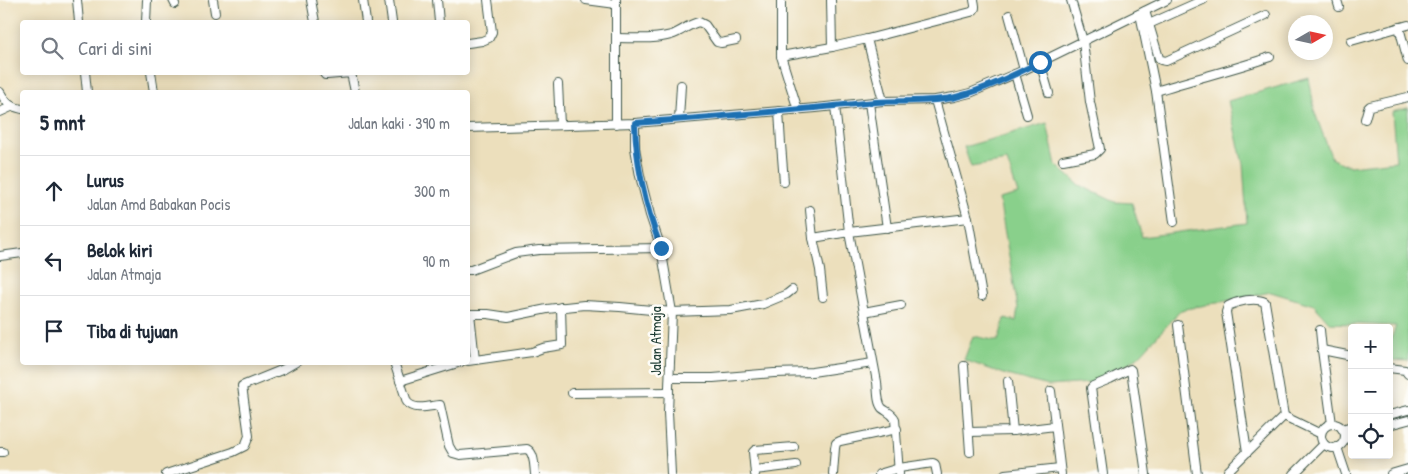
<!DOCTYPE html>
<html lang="id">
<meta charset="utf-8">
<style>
:root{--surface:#fff;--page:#f6f6f7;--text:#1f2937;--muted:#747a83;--line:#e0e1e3}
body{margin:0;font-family:"Patrick Hand",sans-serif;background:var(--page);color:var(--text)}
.controls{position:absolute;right:15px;bottom:15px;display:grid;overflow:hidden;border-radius:5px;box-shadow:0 2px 12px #0003}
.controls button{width:45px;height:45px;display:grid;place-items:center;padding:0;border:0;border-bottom:1px solid var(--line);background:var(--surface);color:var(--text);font:25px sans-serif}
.compass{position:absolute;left:1288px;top:15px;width:45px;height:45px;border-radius:50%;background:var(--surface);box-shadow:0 2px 12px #0003;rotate:81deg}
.stop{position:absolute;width:15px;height:15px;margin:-11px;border:4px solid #1f6fb2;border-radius:50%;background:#fff}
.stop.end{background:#1f6fb2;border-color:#fff;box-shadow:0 1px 5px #0008}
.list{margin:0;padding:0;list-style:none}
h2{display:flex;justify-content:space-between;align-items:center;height:65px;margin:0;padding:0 20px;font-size:21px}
h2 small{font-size:16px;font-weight:400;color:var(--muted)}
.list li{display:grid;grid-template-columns:32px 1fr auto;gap:15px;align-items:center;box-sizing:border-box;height:70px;padding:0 20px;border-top:1px solid var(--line)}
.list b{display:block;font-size:19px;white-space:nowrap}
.list p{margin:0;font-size:16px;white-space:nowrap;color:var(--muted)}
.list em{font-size:16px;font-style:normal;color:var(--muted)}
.icon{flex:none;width:28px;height:28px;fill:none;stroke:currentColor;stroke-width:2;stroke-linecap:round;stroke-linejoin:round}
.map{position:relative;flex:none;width:1408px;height:474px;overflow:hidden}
.search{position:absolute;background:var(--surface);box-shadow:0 2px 12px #0003;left:20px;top:20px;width:450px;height:55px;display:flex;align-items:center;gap:12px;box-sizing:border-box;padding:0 18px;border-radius:5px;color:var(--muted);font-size:19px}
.panel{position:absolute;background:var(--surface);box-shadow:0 2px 12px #0003;left:20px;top:90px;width:450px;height:275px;border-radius:5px}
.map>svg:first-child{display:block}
.green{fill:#89d08b;stroke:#548660}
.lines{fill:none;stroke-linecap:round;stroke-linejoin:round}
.street-casing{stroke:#3e5548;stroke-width:10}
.street{stroke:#fff;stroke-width:8}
.route{stroke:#1f6fb2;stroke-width:6}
.labels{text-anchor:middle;stroke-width:5;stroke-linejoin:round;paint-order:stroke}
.street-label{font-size:15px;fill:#1f3d34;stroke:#fdfcf7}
</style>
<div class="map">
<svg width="1408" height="474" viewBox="0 0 1408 474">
<rect width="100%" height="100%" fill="#fdfcf7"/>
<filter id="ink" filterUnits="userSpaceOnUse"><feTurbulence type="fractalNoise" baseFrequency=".02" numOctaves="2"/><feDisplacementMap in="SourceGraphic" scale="10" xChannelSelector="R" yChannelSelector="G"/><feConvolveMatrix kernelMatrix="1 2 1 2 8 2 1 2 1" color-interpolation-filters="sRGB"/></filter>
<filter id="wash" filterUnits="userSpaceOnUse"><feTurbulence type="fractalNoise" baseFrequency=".0096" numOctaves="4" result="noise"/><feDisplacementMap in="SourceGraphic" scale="20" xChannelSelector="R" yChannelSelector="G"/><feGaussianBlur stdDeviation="1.12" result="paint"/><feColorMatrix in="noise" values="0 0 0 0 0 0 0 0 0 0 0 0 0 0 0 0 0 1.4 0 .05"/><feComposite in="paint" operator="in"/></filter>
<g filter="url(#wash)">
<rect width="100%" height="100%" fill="#ecdfbc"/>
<path class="green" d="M 1309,78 L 1315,113 L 1332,159 L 1350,166 L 1396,161 L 1392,112 L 1408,108 L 1408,361 L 1389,360 L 1389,344 L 1396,326 L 1330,323 L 1314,305 L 1271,292 L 1181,310 L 1139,356 L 1115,373 L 1090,383 L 1048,386 L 1004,374 L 964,360 L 973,336 L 998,341 L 1005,318 L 1016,321 L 1018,308 L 999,199 L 1018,194 L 1007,161 L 971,167 L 964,147 L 1047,123 L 1056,165 L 1079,185 L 1115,202 L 1132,203 L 1142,237 L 1247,223 L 1243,164 L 1228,101 Z"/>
</g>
<g filter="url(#ink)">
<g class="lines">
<g class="street-casing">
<g id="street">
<path d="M 77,0 L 79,22"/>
<path d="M 173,0 L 175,4"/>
<path d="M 213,0 L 215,13"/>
<path d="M 311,0 L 315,22"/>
<path d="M 363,0 L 366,22"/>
<path d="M 389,0 L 392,22"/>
<path d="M 437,0 L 439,22"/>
<path d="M 586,0 L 616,4"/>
<path d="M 781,0 L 781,56"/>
<path d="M 831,0 L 832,47"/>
<path d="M 1337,0 L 1339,7"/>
<path d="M 1145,11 L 1159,58 L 1161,60 L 1166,61 L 1266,15"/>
<path d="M 1140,14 L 1156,91 L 1174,222"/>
<path d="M 1009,15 L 1024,70"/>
<path d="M 146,22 L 147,0"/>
<path d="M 1149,24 L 1203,0"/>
<path d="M 1399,27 L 1408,61"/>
<path d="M 616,38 C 634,38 654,40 671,35 C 682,32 688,24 699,22 L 705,25 L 717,42 L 721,43 L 736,40"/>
<path d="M 1351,41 L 1408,25"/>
<path d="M 468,43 L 482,41 L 489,38 L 492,32 L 488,0"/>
<path d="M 1040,62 L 1049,93"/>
<path d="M 85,72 L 87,92"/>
<path d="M 151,72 L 154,92"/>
<path d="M 323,72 L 325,75 L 327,75 L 351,73 L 355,92"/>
<path d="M 1015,74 L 1027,115"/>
<path d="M 558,84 L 560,125"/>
<path d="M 1156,91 C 1193,79 1232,70 1270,57"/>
<path d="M 0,92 C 7,104 9,106 22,109"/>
<path d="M 935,100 L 968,218 L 982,296"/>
<path d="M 883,101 L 867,39 L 971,12 C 977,9 975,6 974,0"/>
<path d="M 869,103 L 887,228"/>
<path d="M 798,110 L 781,56 L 832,47 L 867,39"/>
<path d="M 779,111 L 781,144 L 784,182"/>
<path d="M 0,112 L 11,107"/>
<path d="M 679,119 L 681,85"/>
<path d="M 1365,119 L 1368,108 L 1370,106 L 1408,97"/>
<path d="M 635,123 L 635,148 L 640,176 L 650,215 L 661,248 L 672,312 L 668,412 L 671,474"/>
<path d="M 616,124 L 616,0"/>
<path d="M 468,128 L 635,123 L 816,108 L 883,101 L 935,100 L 954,97 L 970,93 L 1024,70 L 1167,0"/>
<path d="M 1063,160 L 1095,154 L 1100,149 L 1090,102 L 1083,41 L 1071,0"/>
<path d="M 810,210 L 813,238 L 849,232 L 835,106"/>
<path d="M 813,238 L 820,270 L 823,297"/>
<path d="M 0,256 L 22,253"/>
<path d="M 468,270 L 471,270 L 516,253 L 539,250 L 661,248"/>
<path d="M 864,312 L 901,305"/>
<path d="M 468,314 L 488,314 L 508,317 L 547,309 L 584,305 L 620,307 L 672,312 L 731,310 L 763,304 L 787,294 L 792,290"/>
<path d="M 470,314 L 475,360"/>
<path d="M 1178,325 L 1197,474"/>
<path d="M 1320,330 L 1322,350 L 1332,424"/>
<path d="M 1322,350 L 1352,356"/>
<path d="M 468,361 L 532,352 L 543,348 L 562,345 L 561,307"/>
<path d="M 394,362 L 407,402 C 415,411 429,406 440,405 L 449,446 L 453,453 L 460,455 L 527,449 C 535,453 534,466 535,474"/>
<path d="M 964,366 L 970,452"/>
<path d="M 1389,368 L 1405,370 L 1408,374"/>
<path d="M 670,378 L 713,378 L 774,373 L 812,372 L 873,363"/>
<path d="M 400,381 L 461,362"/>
<path d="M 1008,381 L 1013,431"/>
<path d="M 1051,391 L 1061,474"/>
<path d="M 572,393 L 669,392"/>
<path d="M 1389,415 L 1408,410"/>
<circle cx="1333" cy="436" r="12"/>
<path d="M 1389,425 L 1408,420"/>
<path d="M 1342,429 L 1352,426"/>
<path d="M 969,432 L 1013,431 L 1055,426"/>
<path d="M 1337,447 L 1346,474"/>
<path d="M 0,452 L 3,452"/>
<path d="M 1247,452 L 1226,312 L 1228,306 C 1238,301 1255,297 1265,302 L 1284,416"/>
<path d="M 755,470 L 796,465"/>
<path d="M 1228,471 L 1284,416 L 1321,434"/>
<path d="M 166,474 L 233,452 L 245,446 L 249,436 L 242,386 L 284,369 L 296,362"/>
<path d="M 755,474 L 753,452 L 755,450 L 794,447"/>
<path d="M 833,474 L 835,448 L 836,443 L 840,441 L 897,429"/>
<path d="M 879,474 L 899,468 L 933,463 L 935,464 L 937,474"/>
<path d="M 899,474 L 895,419 C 892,413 887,412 882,408 C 877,402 878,390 877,382 L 849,232 L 968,218"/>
<path d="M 1005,474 L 1060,468"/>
<path d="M 1103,474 L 1091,388 L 1093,386 L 1110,379 L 1130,369 L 1131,370 L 1146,474"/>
<path d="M 1294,474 L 1324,444"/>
<path d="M 1391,474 L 1408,469"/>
</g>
</g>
<use href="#street" class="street"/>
</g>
</g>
<g class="lines" filter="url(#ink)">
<path class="route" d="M 661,248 C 646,208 636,166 635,123 C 715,117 796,110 876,102 C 903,100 930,103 956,97 C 984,90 1014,75 1040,62"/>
</g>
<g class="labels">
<g class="street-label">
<text transform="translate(656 341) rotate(-90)" y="5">Jalan Atmaja</text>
</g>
</g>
</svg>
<div class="controls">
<button>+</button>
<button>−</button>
<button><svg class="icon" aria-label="locate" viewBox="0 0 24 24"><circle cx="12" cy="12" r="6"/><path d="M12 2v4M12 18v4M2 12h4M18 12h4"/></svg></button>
</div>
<svg class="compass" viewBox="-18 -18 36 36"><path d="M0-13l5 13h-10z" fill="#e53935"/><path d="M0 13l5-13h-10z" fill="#747a83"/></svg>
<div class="stop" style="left:1040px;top:62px"></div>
<div class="stop end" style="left:661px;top:248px"></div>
<div class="search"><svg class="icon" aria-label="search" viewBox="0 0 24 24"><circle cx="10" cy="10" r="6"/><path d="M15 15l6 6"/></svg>Cari di sini</div>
<section class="panel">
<h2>5 mnt<small>Jalan kaki · 390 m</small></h2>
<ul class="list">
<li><svg class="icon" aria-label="ahead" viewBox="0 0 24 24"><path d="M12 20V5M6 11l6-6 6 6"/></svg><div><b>Lurus</b><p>Jalan Amd Babakan Pocis</p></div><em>300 m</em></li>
<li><svg class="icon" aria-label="left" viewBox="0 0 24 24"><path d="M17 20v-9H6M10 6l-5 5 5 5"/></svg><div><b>Belok kiri</b><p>Jalan Atmaja</p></div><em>90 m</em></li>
<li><svg class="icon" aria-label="arrive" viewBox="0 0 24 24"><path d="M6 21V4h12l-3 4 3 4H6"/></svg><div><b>Tiba di tujuan</b></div></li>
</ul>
</section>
</div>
